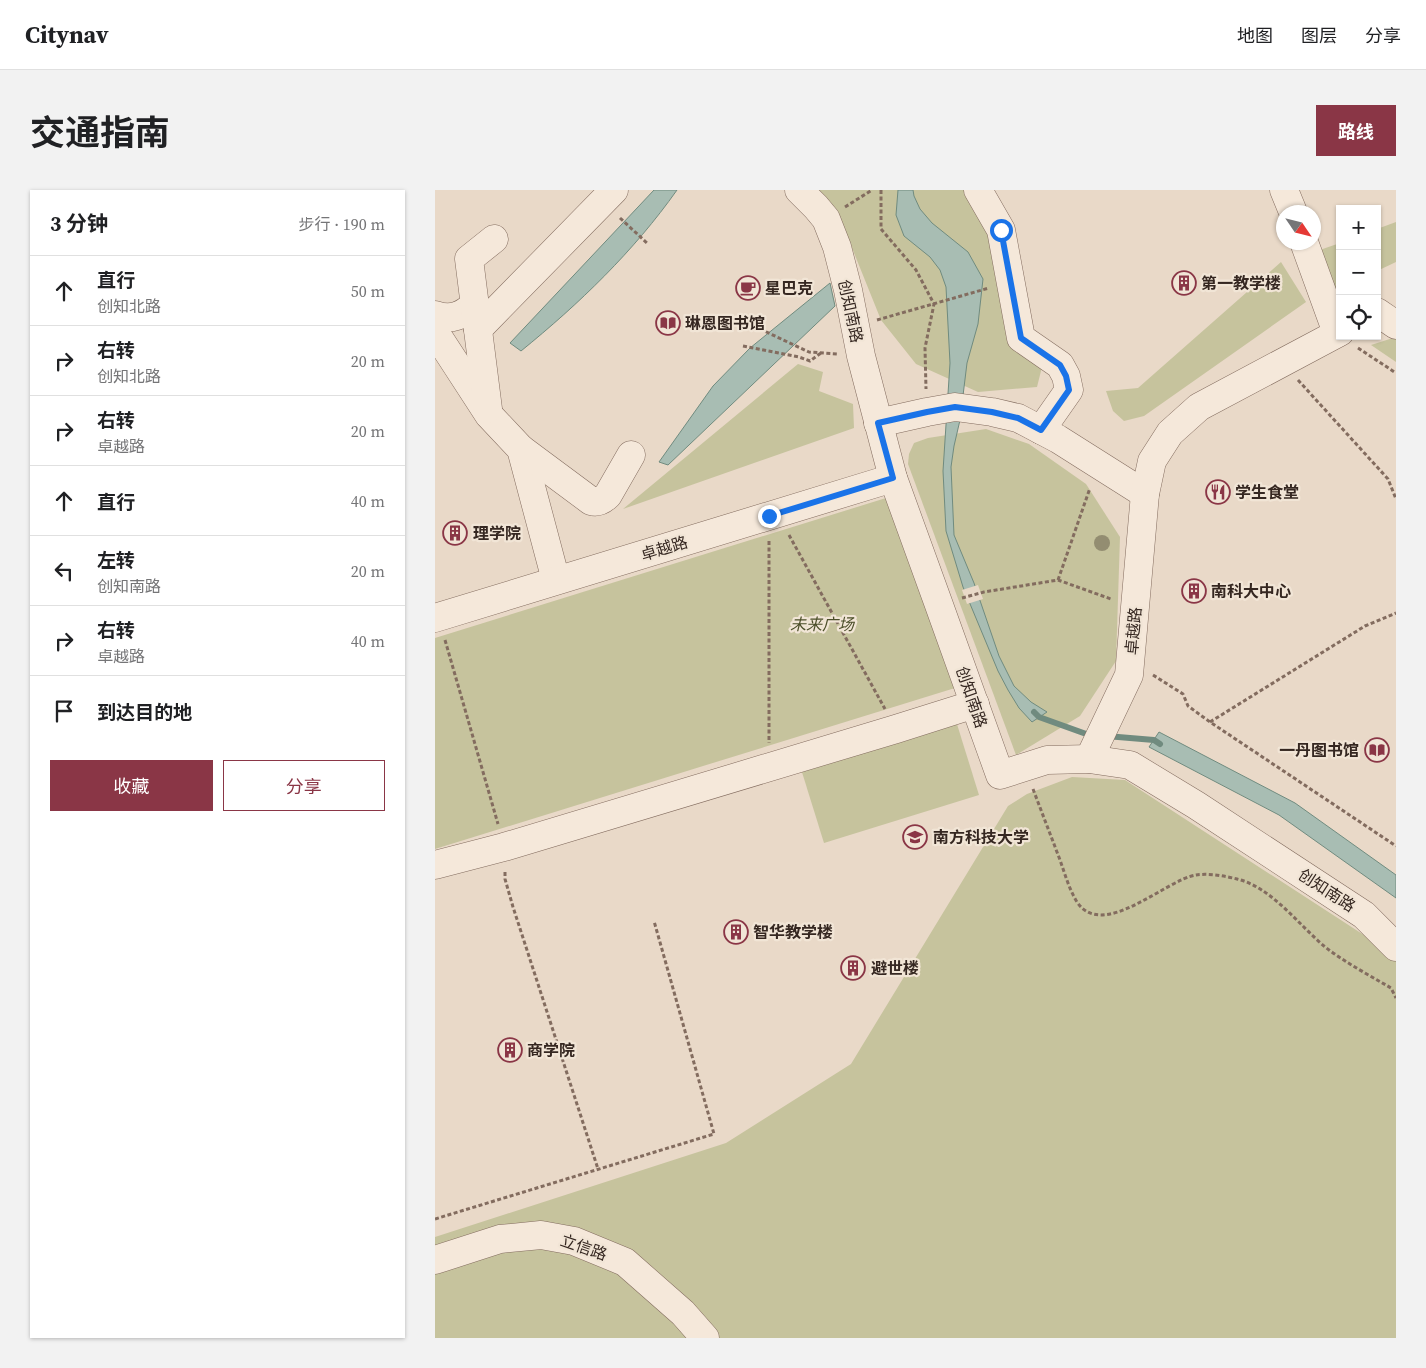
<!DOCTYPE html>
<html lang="zh">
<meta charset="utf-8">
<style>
:root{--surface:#fff;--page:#f2f2f2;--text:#202124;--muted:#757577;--line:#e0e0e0;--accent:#8a3646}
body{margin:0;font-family:"Source Serif 4","Noto Sans SC",serif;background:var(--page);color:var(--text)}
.controls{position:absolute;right:15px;top:15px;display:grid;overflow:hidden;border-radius:0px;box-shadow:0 1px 4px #0004}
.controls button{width:45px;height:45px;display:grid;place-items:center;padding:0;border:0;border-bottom:1px solid var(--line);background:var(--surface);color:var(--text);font:25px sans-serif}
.compass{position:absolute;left:841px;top:15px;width:45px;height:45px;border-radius:50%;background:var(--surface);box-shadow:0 1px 4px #0004;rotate:125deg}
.stop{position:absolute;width:15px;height:15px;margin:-11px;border:4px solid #1a73e8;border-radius:50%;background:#fff}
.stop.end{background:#1a73e8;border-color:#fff;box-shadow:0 1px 5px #0008}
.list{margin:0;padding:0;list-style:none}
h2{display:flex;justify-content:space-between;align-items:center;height:65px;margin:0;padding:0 20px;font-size:21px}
h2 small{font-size:16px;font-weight:400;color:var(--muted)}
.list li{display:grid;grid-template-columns:32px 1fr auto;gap:15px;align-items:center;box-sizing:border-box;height:70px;padding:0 20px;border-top:1px solid var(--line)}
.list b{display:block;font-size:19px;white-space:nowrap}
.list p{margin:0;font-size:16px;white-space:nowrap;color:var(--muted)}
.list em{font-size:16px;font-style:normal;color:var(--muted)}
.actions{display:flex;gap:10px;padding:15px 20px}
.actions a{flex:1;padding:11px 0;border:1px solid var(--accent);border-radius:0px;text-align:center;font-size:18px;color:var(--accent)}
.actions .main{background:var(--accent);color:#fff}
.icon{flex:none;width:28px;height:28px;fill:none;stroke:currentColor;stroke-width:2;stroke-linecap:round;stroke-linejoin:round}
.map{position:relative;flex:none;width:961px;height:1148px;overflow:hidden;border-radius:0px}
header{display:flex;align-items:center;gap:30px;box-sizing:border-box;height:70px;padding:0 25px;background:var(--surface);border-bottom:1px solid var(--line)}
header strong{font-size:24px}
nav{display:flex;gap:28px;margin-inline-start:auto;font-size:18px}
.intro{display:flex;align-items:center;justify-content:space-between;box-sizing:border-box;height:120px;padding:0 30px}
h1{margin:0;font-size:35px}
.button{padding:12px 22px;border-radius:0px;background:var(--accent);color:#fff;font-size:18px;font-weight:700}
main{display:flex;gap:30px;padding:0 30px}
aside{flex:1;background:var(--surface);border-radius:0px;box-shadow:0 1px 4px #0004}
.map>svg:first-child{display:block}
.green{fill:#c6c39d}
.water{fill:#a8bdb3;stroke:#708b7f}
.pier{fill:#e9d9c8}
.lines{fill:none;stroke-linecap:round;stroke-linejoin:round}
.stream{stroke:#708b7f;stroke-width:6}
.minor-casing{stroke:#836c5f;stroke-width:29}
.path{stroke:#836c5f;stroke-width:3;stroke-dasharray:4 2.5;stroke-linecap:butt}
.minor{stroke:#f5e8da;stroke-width:28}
.tree{fill:#938d71}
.route{stroke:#1a73e8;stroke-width:6}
.labels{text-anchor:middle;stroke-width:4.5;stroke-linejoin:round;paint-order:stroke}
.poi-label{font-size:16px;font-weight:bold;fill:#352721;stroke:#f1e5d6;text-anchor:start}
.street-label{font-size:16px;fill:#352721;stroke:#f1e5d6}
.park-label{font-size:16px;font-style:italic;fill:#4c4f2a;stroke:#f1e5d6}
</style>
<header>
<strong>Citynav</strong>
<nav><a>地图</a><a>图层</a><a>分享</a></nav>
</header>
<div class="intro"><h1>交通指南</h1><a class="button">路线</a></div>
<main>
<aside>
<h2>3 分钟<small>步行 · 190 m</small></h2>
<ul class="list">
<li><svg class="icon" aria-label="ahead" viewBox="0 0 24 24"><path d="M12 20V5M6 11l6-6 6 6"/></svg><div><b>直行</b><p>创知北路</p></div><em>50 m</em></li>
<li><svg class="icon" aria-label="right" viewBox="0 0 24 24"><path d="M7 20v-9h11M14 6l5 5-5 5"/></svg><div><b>右转</b><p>创知北路</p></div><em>20 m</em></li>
<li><svg class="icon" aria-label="right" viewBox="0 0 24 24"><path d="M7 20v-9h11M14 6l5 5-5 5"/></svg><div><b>右转</b><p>卓越路</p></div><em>20 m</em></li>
<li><svg class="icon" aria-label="ahead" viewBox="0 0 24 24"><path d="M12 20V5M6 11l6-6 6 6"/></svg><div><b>直行</b></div><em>40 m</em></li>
<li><svg class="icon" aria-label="left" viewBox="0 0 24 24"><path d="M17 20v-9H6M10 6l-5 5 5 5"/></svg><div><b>左转</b><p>创知南路</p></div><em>20 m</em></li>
<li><svg class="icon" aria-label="right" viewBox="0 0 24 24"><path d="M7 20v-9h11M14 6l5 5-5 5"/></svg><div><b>右转</b><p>卓越路</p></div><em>40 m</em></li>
<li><svg class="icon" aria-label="arrive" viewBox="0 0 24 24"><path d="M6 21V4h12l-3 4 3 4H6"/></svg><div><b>到达目的地</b></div></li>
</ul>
<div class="actions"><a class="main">收藏</a><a>分享</a></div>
</aside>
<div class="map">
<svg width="961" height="1148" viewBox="0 0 961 1148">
<rect width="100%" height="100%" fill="#e9d9c8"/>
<g class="green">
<path d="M 380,0 L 529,0 L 559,46 L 607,177 L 602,197 L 543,202 L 481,174 L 446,130 L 411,43 Z"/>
<path d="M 961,32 L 961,72 L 942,81 L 942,39 Z"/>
<path d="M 905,53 L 905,99 L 895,104 L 879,62 Z"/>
<path d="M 846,72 L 871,112 L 709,226 L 689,231 L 678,221 L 671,201 L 703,198 Z"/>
<path d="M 961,147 L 961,172 L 936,155 Z"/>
<path d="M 363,174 L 388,182 L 384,201 L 418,214 L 419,238 L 188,319 Z"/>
<path d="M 551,239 L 594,254 L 651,294 L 685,347 L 681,471 L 645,526 L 581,565 L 473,274 L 474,264 L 479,253 L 493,248 Z"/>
<path d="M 451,308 L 520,498 L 0,659 L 0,448 Z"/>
<path d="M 521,531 L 544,605 L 389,653 L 366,579 Z"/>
<path d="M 637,587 L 690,590 L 935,749 L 960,769 L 961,771 L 961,1148 L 0,1148 L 0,1047 L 291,953 L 416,874 L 573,616 L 592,604 Z"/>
</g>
<g class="water">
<path d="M 219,0 L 242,0 C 199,61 144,114 86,161 L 75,153 Z"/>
<path d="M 463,0 L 478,0 L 479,6 L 485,19 L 497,33 L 533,62 L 548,89 L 543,134 L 532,173 L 525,230 L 519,256 L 516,277 L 519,345 L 539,393 L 564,466 L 579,496 L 596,512 L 612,522 L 597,532 L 584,518 L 573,500 L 563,481 L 528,397 L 511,341 L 508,281 L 515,173 L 511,97 L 505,80 L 495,67 L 469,46 L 461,25 Z"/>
<path d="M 395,93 L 400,116 L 233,275 L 224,272 L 278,196 L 315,158 Z"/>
<path d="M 724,542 L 860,613 L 961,685 L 961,708 L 844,625 L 714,557 Z"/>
</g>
<path class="pier" d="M 543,395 L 548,409 L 532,414 L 527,400 Z"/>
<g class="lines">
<g class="stream">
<path d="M 599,522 L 604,527 L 654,545 L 659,545"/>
<path d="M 671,546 L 719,550 L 725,554"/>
</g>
<g class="minor-casing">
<g id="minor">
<path d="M 364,0 L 381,17 L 391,29 L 402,57 L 413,100 L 426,166 L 458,288 L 504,415 L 565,585 L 612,570 L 654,569 L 695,575 L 761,615 L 929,725 L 961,757"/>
<path d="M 543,0 L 566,40 L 586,148 L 625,175 L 631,186 L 634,200 L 606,240"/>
<path d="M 849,0 L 858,22"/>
<path d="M 869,52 L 902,143"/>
<path d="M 942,122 L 961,135"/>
<path d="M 0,125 C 17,131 28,125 40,114"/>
<path d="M 43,139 L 179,0"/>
<path d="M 0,142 L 54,225 L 86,259 L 119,383"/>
<path d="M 53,219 L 34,69 L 59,49"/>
<path d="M 443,233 L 492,222 L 520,217 L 557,222 L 583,228 L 623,249 L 710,304"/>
<path d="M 86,259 L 156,311 C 163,313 168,310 173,305 L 196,265"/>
<path d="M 0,428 L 458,288"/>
<path d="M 654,569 L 694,485 L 710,304 L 717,271 L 735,243 L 764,217 L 905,142"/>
<path d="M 0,675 L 69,657 L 461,539 L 540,514"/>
<path d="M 0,1070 L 65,1049 L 106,1045 L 139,1051 L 190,1072 L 248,1123 L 270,1148"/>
</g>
</g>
<g class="path">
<path d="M 446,0 L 446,39 L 481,80 L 499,114 L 490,158 L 491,199"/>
<path d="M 410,17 L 437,0"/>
<path d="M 185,28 L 212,53"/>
<path d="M 442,130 L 554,98"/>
<path d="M 325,139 L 374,162 L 402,164"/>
<path d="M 308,156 L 364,167 L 375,171 L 386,163"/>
<path d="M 923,158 L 961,183"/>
<path d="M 863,190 L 953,289 L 961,309"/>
<path d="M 354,345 L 450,519"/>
<path d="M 334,351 L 334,553"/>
<path d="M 623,390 L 655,298"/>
<path d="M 527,408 L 549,402 L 623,390 L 676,409"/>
<path d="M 10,450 L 63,634"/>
<path d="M 718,485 L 748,504 L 753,516 L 775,532 L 961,656"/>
<path d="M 775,532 L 930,436 L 961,423"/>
<path d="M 598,599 C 607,623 616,646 625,670 C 630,684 634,699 642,712 C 668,751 730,690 761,685 C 774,683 790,686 802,689 C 836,697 863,734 889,756 C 909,772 934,785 956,798 L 961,808"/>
<path d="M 70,682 L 70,689 L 78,717 L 163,979"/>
<path d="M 0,1029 L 279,944 L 219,731"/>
</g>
<use href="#minor" class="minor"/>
</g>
<circle class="tree" cx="667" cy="353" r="8"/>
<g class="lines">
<path class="route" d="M 334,326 L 458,288 L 443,233 L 492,222 L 520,217 L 557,222 L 583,228 L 606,240 L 634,200 L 631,186 L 625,175 L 586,148 L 566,40"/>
</g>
<defs>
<g id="building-ring" transform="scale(1.25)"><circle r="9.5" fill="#f1e5d6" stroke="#8a3646" stroke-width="1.5"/><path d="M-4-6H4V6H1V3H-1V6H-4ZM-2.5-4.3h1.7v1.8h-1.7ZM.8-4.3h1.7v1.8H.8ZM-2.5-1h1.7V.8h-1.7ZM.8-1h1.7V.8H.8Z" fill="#8a3646"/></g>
<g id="cafe-ring" transform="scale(1.25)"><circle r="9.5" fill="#f1e5d6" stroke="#8a3646" stroke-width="1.5"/><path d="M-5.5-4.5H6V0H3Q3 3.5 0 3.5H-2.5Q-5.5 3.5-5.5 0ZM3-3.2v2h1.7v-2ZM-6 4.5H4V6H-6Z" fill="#8a3646"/></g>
<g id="library-ring" transform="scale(1.25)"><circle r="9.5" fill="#f1e5d6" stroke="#8a3646" stroke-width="1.5"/><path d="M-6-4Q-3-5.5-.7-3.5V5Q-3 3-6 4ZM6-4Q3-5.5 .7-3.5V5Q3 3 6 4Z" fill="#8a3646"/></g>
<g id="restaurant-ring" transform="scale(1.25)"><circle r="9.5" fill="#f1e5d6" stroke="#8a3646" stroke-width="1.5"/><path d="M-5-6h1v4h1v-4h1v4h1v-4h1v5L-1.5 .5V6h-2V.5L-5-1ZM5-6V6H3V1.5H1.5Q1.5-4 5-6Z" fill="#8a3646"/></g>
<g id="university-ring" transform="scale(1.25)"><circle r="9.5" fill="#f1e5d6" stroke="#8a3646" stroke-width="1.5"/><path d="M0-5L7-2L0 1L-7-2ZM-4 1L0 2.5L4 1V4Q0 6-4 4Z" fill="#8a3646"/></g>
</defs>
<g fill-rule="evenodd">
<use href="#building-ring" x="749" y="93"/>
<use href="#cafe-ring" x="313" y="98"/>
<use href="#library-ring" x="233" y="133"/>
<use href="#restaurant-ring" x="783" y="302"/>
<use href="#building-ring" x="20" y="343"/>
<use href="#building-ring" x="759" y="401"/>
<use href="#library-ring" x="942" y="560"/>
<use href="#university-ring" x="480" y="647"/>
<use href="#building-ring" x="301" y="742"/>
<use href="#building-ring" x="418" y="778"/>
<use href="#building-ring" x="75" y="860"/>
</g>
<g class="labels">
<g class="poi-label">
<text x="766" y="99">第一教学楼</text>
<text x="330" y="104">星巴克</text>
<text x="250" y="139">琳恩图书馆</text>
<text x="800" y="308">学生食堂</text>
<text x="38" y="349">理学院</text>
<text x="776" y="407">南科大中心</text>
<text x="924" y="566" text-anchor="end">一丹图书馆</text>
<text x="498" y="653">南方科技大学</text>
<text x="318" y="748">智华教学楼</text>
<text x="436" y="784">避世楼</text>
<text x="92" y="866">商学院</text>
</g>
<g class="street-label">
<text transform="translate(416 121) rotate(78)" y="6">创知南路</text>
<text transform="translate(229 358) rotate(-17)" y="6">卓越路</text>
<text transform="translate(698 441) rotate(-85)" y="6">卓越路</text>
<text transform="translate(537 507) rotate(71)" y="6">创知南路</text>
<text transform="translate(892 700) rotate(33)" y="6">创知南路</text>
<text transform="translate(149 1057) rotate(19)" y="6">立信路</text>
</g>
<g class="park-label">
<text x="387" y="440">未来广场</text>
</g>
</g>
</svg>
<div class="controls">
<button>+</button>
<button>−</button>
<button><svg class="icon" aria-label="locate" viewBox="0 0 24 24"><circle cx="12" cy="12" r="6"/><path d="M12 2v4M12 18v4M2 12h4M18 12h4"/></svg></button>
</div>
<svg class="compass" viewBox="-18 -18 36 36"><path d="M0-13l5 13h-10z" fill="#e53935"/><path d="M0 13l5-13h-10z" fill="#757577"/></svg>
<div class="stop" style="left:566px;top:40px"></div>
<div class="stop end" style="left:334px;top:326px"></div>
</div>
</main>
